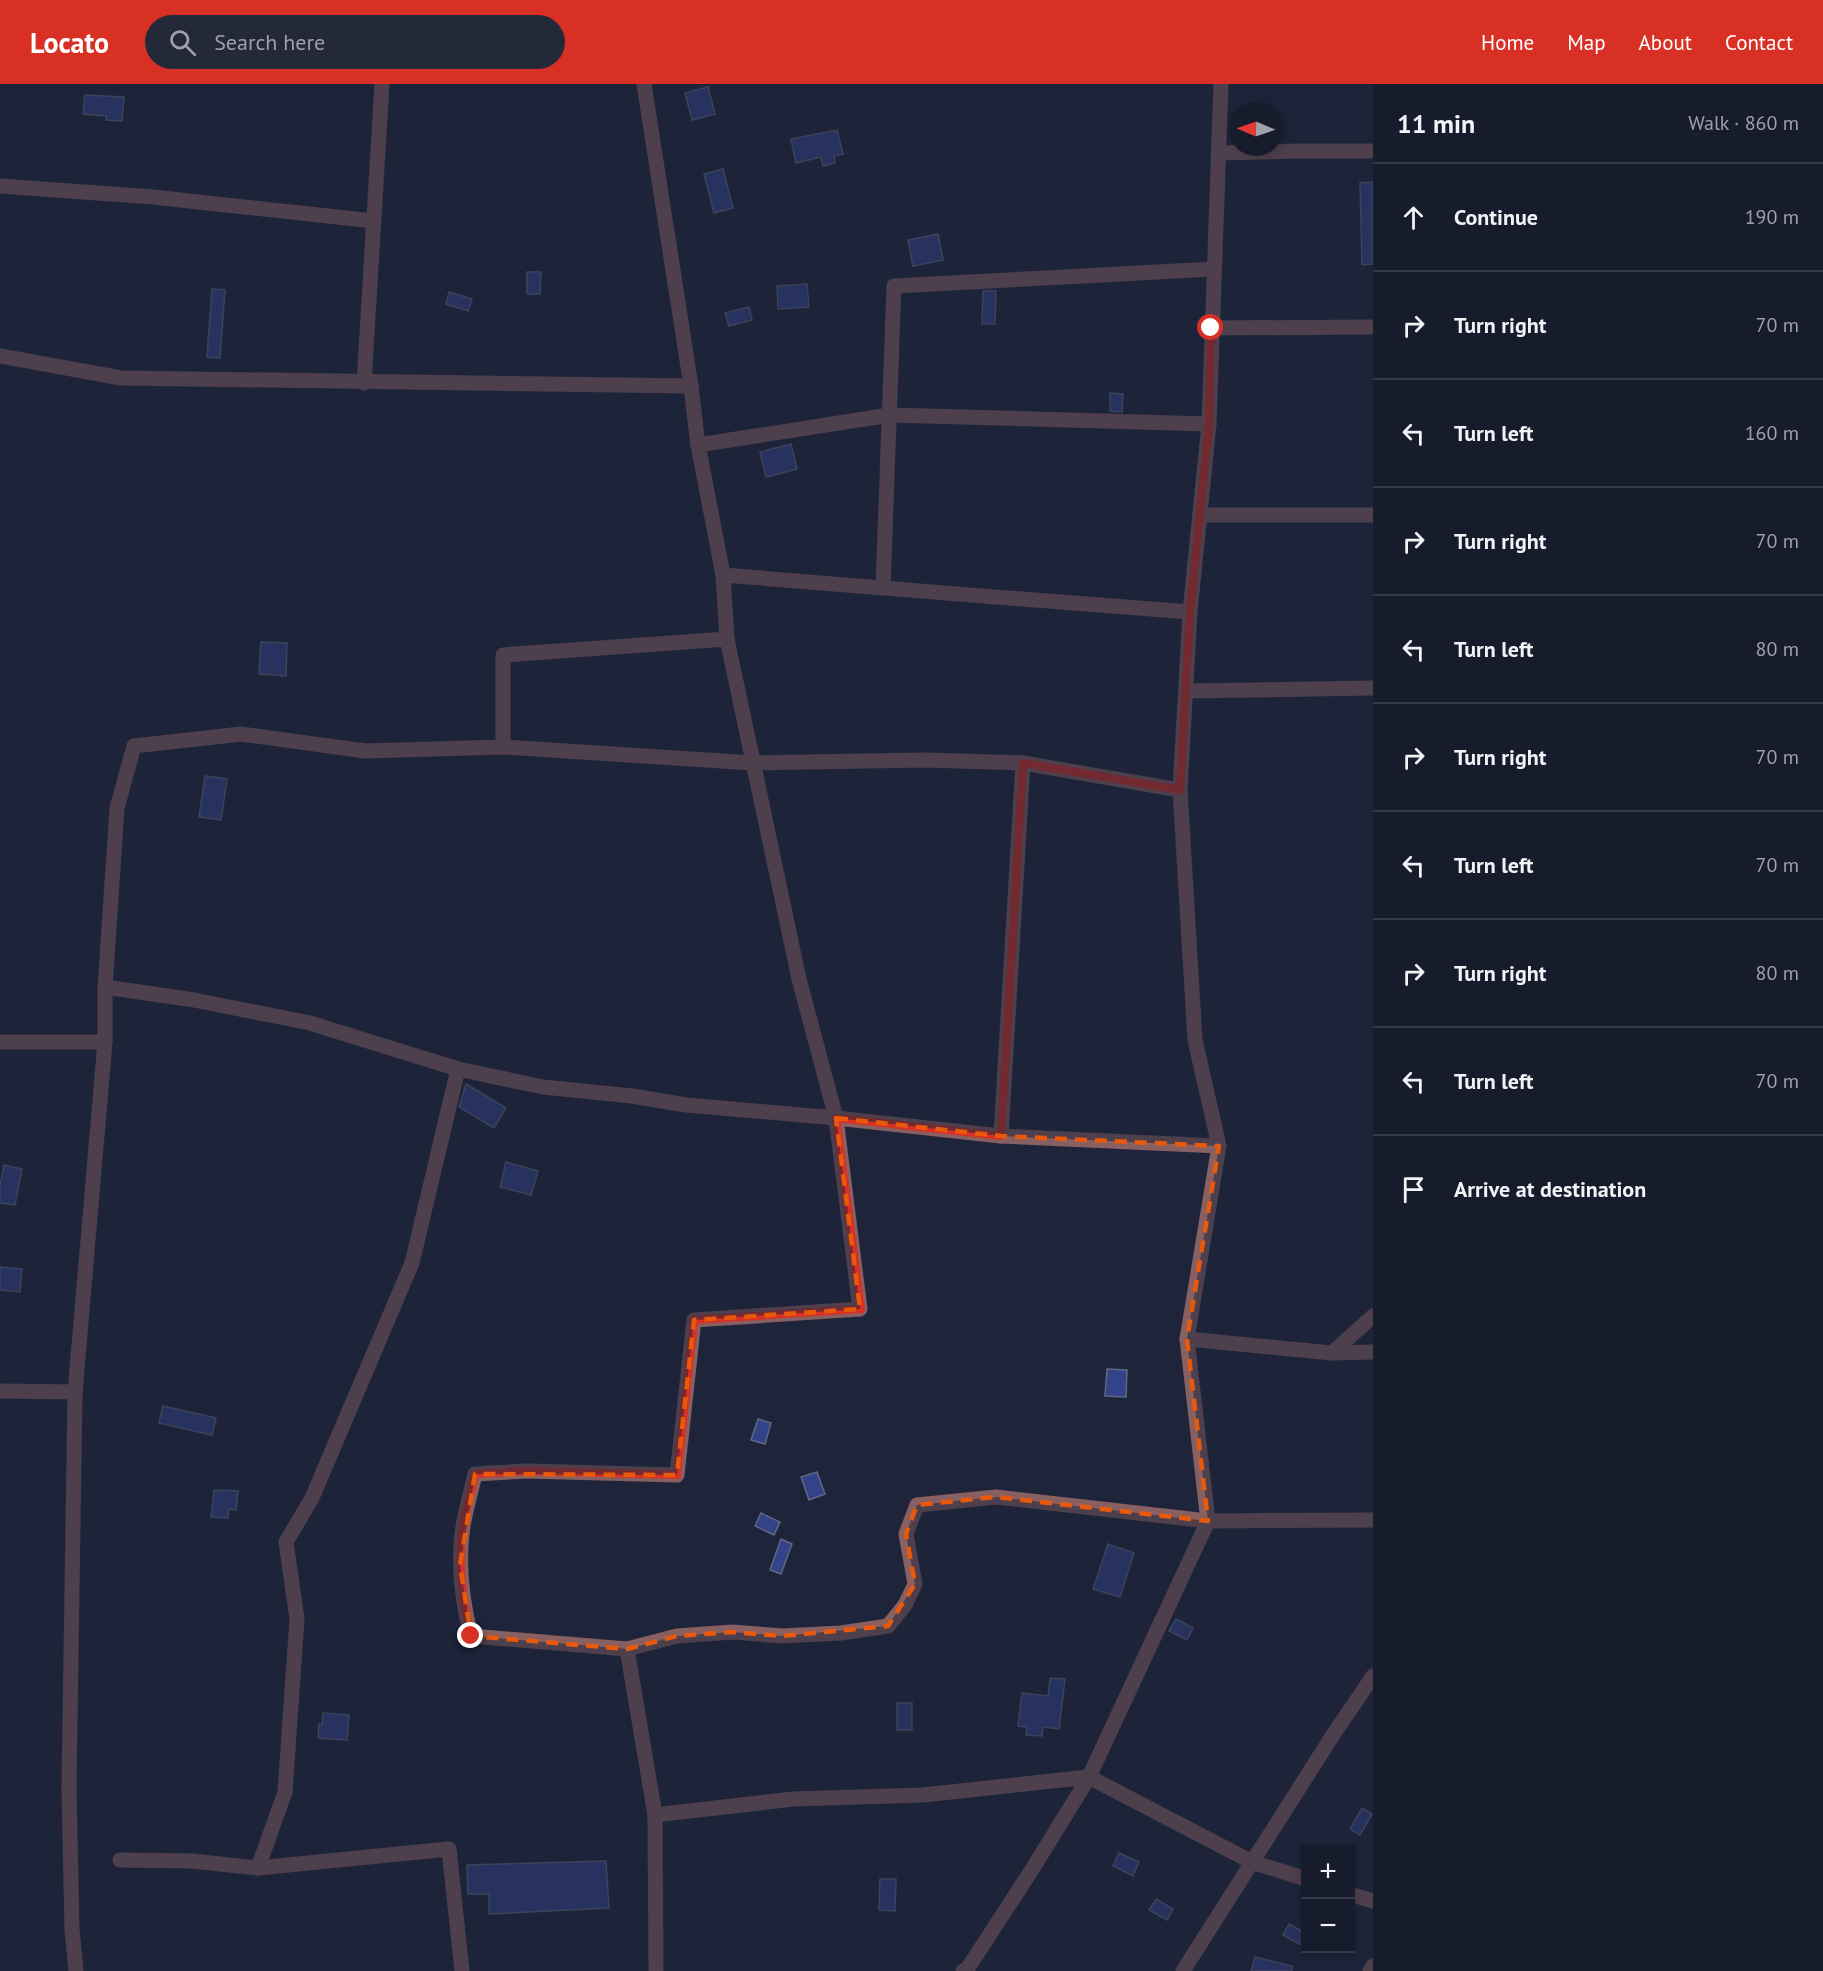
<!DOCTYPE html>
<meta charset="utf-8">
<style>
:root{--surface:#161c2c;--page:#232938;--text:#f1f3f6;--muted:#9ea1a9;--line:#353a48;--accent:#d93025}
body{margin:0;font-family:"PT Sans",sans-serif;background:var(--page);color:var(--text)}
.controls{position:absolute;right:18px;bottom:18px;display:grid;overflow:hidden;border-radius:0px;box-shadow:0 3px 9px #0003}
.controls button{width:54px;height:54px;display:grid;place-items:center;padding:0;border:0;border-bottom:2px solid var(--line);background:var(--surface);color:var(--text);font:30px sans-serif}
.compass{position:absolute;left:1229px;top:18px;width:54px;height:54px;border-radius:50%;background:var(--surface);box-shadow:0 3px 9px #0003;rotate:272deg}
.stop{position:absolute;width:18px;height:18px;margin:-14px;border:4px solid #d93025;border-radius:50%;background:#fff}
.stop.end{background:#d93025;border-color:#fff;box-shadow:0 2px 6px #0008}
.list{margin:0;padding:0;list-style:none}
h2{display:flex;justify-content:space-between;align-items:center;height:78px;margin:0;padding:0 24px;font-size:26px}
h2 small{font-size:20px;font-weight:400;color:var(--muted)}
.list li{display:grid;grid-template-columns:39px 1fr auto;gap:18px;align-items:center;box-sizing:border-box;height:108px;padding:0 24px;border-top:2px solid var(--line)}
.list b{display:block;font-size:22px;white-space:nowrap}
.list em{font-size:20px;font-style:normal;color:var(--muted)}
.icon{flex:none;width:33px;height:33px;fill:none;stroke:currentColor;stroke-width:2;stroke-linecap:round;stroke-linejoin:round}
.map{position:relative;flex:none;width:1373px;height:1887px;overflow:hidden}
header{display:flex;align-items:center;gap:36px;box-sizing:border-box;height:84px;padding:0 30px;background:var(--accent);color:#fff}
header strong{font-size:28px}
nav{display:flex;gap:33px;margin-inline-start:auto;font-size:21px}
.search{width:420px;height:54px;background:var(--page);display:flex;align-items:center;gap:15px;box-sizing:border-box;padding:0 21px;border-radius:33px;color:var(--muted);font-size:22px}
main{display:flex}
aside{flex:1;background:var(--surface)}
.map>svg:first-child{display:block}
.building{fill:#33438a;stroke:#606880;stroke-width:1.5}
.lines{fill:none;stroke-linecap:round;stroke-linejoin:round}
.minor{stroke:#886062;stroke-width:15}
.route{stroke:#d93025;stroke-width:8}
.marked{fill:none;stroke:#e8590c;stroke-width:4.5;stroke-dasharray:12 8;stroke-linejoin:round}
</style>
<header>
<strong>Locato</strong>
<div class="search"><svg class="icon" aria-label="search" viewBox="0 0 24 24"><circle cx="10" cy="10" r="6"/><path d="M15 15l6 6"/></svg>Search here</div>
<nav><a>Home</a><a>Map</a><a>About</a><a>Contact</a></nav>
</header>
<main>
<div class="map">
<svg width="1373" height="1887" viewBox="0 0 1373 1887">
<rect width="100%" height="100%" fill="#1e253a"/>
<g class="building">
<path d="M 708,3 L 715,30 L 692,36 L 685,9 Z"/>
<path d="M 85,11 L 124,13 L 122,37 L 106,36 L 106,32 L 83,30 Z"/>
<path d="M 837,46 L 843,70 L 834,72 L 835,79 L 823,82 L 821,73 L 796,79 L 791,55 Z"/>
<path d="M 723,85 L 733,124 L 714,129 L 704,90 Z"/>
<path d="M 1373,98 L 1373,180 L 1362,181 L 1360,99 Z"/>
<path d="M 938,150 L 943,176 L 913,182 L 908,156 Z"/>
<path d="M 527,188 L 541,188 L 540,210 L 527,210 Z"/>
<path d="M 807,200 L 809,223 L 778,225 L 777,202 Z"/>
<path d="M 212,205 L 225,206 L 220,274 L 207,273 Z"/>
<path d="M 983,207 L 996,207 L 995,240 L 982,240 Z"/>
<path d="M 449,208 L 472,215 L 468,227 L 446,220 Z"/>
<path d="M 749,223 L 752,236 L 729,242 L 725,229 Z"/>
<path d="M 1110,309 L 1123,310 L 1122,328 L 1110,327 Z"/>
<path d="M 791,360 L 797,385 L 766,393 L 760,368 Z"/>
<path d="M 261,558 L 287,559 L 286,592 L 259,590 Z"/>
<path d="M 205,692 L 227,695 L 221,736 L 199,733 Z"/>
<path d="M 466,1000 L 506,1024 L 494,1044 L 459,1023 Z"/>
<path d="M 506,1078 L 538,1087 L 531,1111 L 500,1103 Z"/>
<path d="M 4,1081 L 22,1085 L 15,1121 L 0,1119 L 0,1102 Z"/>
<path d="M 0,1183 L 22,1185 L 20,1208 L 0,1206 Z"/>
<path d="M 1107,1285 L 1127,1286 L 1126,1313 L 1105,1312 Z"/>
<path d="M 163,1322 L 216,1334 L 212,1351 L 159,1339 Z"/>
<path d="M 758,1335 L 771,1339 L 765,1360 L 751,1356 Z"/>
<path d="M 817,1388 L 825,1410 L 809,1416 L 801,1393 Z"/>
<path d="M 214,1406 L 238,1407 L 236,1426 L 229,1425 L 228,1434 L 211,1433 Z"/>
<path d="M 761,1429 L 780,1438 L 774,1451 L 755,1442 Z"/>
<path d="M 781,1455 L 792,1460 L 781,1490 L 770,1486 Z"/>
<path d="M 1108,1460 L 1134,1469 L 1120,1513 L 1093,1505 Z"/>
<path d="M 1176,1535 L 1193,1544 L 1187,1556 L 1169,1547 Z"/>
<path d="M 1050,1594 L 1065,1595 L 1059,1645 L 1043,1643 L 1042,1652 L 1026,1651 L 1027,1643 L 1018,1642 L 1022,1609 L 1048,1612 Z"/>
<rect x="897" y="1619" width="15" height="27"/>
<path d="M 323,1629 L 349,1631 L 347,1656 L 318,1654 L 319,1640 L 322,1641 Z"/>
<path d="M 1362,1724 L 1372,1730 L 1360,1751 L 1350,1745 Z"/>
<path d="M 1119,1769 L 1139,1778 L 1133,1792 L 1113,1782 Z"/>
<path d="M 606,1777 L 609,1824 L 489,1830 L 489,1810 L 468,1810 L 467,1781 Z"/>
<path d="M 880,1795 L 896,1795 L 895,1827 L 879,1826 Z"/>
<path d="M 1156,1815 L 1173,1825 L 1167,1836 L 1149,1826 Z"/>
<path d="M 1289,1840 L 1305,1849 L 1305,1863 L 1283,1851 Z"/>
<path d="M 1255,1873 L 1292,1882 L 1292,1887 L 1251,1887 Z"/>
</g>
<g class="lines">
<g class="minor">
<path d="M 644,0 L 691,302 L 698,361 L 723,491 L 727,555 L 799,895 L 836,1034 L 860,1225 L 694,1236 L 677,1391 L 527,1387 L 475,1390 C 471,1409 464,1430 462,1450 C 458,1485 462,1517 471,1552 L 627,1565 L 677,1552 L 733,1548 L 782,1552 L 841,1549 L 888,1542 L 905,1521 L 915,1500 L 906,1450 L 917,1421 L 996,1413 L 1208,1437 L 1373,1436"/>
<path d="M 1218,69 L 1304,67 L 1373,67"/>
<path d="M 0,102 L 153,113 L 374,137"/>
<path d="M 1211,244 L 1373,243"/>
<path d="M 0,272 L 121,294 L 691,302"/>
<path d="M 364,299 L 382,0"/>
<path d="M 698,361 L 890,331 L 1209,340"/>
<path d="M 1200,431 L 1373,431"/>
<path d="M 723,491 C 879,503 1034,517 1190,528"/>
<path d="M 883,503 L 894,202 L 1214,185"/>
<path d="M 1187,607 L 1373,604"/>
<path d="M 503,663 L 503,571 L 727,555"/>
<path d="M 0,958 L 105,958"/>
<path d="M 458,985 L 543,1003 L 632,1012 L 686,1021 L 836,1034 L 1001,1052 L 1219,1062"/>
<path d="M 1001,1052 L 1023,679 L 1180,706"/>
<path d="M 1187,1255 L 1332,1269 L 1373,1268"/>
<path d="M 1332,1269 L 1373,1232"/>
<path d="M 0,1307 L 75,1308"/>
<path d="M 627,1565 L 655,1731 L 793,1715 L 923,1711 L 1089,1693 L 1252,1778 L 1306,1795"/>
<path d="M 655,1731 L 656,1887"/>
<path d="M 120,1776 L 191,1777 L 258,1784 L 449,1765 L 462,1887"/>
<path d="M 258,1784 L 285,1708 L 297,1535 L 286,1458 L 312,1414 L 412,1179 L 458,985 L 310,939 L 194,916 L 105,903 L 117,724 L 134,662 L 241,650 L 365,667 L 503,663 L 753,679 L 926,676 L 1023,679"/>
<path d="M 1350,1810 L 1373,1817"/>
<path d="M 76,1887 L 72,1845 L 69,1704 L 75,1308 L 105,958 L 105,903"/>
<path d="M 963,1887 L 966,1887 L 1033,1784 L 1089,1693 L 1208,1437 L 1187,1255 L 1219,1062 L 1195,956 L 1180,706 L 1190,528 L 1209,340 L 1221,0"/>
<path d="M 1183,1887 L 1331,1654 L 1373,1592"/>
<path d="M 1370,1887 L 1373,1882"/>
</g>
</g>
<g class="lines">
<path class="route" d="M 471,1552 C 462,1517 458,1485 462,1450 C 464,1430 471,1409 475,1390 L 526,1387 L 677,1391 L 694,1236 L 861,1225 L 836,1034 L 1001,1052 L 1023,679 L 1180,706 L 1190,528 L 1209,340 L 1211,244"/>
</g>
<path d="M0 0H1373V1887H0ZM 836,1034 L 1001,1052 L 1219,1062 L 1187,1255 L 1208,1437 L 996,1413 L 917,1421 L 906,1450 L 915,1500 L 888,1542 L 782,1552 L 733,1548 L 677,1552 L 627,1565 L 471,1552 L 460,1481 L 475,1390 L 677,1391 L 694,1236 L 860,1225 Z" fill="#1e253a" fill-opacity=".55" fill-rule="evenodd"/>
<path class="marked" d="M 836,1034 L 1001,1052 L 1219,1062 L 1187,1255 L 1208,1437 L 996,1413 L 917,1421 L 906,1450 L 915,1500 L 888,1542 L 782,1552 L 733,1548 L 677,1552 L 627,1565 L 471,1552 L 460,1481 L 475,1390 L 677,1391 L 694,1236 L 860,1225 Z"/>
</svg>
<div class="controls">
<button>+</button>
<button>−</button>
</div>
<svg class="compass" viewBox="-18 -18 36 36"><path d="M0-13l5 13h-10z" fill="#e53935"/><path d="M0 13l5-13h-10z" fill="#9ea1a9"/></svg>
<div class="stop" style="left:1211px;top:244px"></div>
<div class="stop end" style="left:471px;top:1552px"></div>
</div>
<aside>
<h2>11 min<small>Walk · 860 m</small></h2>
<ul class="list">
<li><svg class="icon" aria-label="ahead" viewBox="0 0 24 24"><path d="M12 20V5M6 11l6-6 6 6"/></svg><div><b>Continue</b></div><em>190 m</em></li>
<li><svg class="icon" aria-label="right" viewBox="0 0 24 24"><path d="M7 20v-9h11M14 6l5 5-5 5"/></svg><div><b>Turn right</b></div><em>70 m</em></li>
<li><svg class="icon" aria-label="left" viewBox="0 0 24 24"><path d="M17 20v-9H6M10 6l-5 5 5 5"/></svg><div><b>Turn left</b></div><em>160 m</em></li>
<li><svg class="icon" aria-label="right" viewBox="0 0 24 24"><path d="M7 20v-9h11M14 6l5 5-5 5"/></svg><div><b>Turn right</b></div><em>70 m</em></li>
<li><svg class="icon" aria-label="left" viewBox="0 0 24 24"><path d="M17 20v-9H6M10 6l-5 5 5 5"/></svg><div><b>Turn left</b></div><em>80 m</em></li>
<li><svg class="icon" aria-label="right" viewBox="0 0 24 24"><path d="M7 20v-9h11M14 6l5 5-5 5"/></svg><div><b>Turn right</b></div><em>70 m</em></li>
<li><svg class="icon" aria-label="left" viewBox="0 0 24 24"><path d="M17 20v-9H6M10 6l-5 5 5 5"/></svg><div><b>Turn left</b></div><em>70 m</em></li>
<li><svg class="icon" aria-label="right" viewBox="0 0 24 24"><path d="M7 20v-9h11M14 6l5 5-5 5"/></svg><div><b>Turn right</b></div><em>80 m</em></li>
<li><svg class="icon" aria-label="left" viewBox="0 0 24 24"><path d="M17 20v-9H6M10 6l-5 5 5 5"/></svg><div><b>Turn left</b></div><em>70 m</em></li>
<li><svg class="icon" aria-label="arrive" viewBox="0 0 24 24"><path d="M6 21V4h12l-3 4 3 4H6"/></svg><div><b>Arrive at destination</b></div></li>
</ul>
</aside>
</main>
